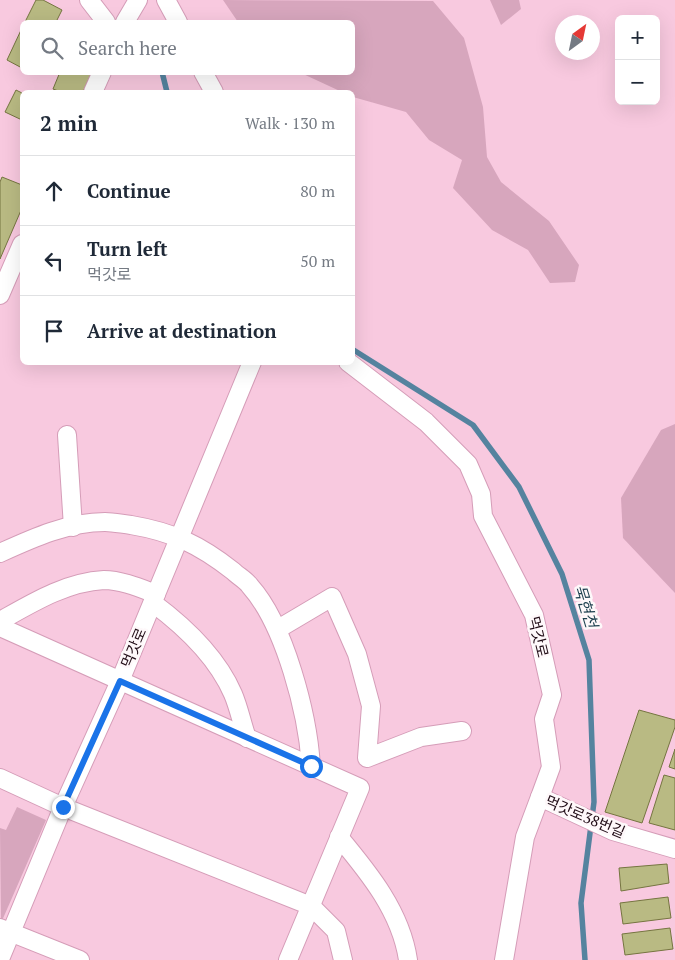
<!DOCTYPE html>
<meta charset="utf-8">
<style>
:root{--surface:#fff;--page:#f2f2f3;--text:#1f2937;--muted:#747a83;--line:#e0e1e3}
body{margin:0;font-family:"PT Serif","Noto Sans KR",serif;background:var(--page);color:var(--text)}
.controls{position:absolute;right:15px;top:15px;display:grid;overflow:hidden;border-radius:8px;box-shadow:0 5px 20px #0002}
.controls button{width:45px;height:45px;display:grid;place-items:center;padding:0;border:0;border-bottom:1px solid var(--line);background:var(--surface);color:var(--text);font:25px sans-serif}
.compass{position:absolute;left:555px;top:15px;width:45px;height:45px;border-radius:50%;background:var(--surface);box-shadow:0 5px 20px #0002;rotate:33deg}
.stop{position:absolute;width:15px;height:15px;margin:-11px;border:4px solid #1a73e8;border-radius:50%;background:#fff}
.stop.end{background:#1a73e8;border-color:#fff;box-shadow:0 1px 5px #0008}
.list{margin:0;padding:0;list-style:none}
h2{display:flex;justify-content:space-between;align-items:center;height:65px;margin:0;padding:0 20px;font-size:21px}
h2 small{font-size:16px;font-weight:400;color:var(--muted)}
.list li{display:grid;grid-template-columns:32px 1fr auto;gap:15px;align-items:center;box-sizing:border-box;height:70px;padding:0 20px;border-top:1px solid var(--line)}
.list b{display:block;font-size:19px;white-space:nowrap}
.list p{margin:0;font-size:16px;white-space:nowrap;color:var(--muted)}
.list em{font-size:16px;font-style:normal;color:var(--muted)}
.icon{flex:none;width:28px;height:28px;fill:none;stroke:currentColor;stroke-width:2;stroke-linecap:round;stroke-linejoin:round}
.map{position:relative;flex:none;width:675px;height:960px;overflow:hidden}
.search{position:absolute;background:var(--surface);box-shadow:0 5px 20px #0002;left:20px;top:20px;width:335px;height:55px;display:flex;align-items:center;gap:12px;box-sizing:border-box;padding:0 18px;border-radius:8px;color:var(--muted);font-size:19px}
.panel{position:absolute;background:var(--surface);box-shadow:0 5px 20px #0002;left:20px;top:90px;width:335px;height:275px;border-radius:8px}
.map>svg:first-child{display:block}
.green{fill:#d7a6bd}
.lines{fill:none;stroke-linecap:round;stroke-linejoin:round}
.stream{stroke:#55839f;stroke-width:5.5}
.building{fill:#b9ba83;stroke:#757540}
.minor-casing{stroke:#d59db8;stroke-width:20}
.minor{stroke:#fff;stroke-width:18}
.route{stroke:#1a73e8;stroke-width:6}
.labels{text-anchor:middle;stroke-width:5;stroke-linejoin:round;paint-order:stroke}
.street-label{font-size:15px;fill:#210d17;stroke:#fef8fa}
.water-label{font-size:16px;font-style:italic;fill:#1d3f4e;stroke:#fef8fa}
</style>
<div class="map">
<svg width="675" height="960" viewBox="0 0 675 960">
<rect width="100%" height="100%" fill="#f8c9df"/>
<g class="green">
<path d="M 223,0 L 433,1 L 464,38 L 483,107 L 487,157 L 501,182 L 549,221 L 579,265 L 575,282 L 550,283 L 528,250 L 492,230 L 453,188 L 462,160 L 429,140 L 406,112 L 353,97 L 352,92 L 342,92 L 301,73 L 352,72 L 352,22 L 238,22 Z"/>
<path d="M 490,0 L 519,0 L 521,9 L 501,25 Z"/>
<path d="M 675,424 L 675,593 L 623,538 L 621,498 L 661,430 Z"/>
<path d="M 17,807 L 46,820 L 1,923 L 0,828 L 6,830 Z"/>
</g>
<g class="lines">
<g class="stream">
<path d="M 162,72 L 167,92"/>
<path d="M 352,349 L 473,425 L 519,487 L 562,574 L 589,660 L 594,802 L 581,903 L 585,960"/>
</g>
</g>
<g class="building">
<path d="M 36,0 L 43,0 L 62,10 L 56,22 L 25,22 Z"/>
<path d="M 22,28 L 22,68 L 7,60 Z"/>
<path d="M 60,72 L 92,72 L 83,92 L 61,92 L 53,89 Z"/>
<path d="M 16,90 L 22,93 L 22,120 L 5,112 Z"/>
<path d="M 2,177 L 22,185 L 22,208 L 0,259 L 0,182 Z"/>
<path d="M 639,710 L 675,720 L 675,727 L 642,823 L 605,812 Z"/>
<path d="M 675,749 L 675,769 L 669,767 Z"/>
<path d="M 664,775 L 675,778 L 675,830 L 649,823 Z"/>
<path d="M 667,864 L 669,883 L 621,891 L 619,868 Z"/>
<path d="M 668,897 L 671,918 L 623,924 L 620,903 Z"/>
<path d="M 670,928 L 673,949 L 625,955 L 622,934 Z"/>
</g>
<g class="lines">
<g class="minor-casing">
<g id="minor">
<path d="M 89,0 L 106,22"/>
<path d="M 166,0 L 178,22"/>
<path d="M 125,22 L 138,0"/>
<path d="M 203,72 L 214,92"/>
<path d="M 93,92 L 102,72"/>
<path d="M 0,295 L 22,244"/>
<path d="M 348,362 L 426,422 L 468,464 L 481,494 L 483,516 L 534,615 L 552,695 L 544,719 L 551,767 L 540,797"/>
<path d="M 67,435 L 73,527"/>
<path d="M 0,553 C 33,538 68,522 105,522 C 113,522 122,524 131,525 C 173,532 200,545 233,571 C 238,576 246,580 250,586 C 285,625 308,715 311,767"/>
<path d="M 153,603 C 184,626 217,657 233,694 C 239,708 242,724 247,738"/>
<path d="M 0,621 C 32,603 66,582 104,580 C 121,580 140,588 156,594"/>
<path d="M 0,627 L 360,788 L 288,960"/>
<path d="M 278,629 L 332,597 L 357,654 L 371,706 L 367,758 L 421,737 L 462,731"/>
<path d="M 0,778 L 63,807 L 311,906 L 336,931 L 343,960"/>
<path d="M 339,837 C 369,873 401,912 408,960"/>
<path d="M 0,928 L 80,960"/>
<path d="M 0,959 L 63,807 L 120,681 L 252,362"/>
<path d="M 504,960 L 525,837 L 540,797 L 613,831 L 675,849"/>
</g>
</g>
<use href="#minor" class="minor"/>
</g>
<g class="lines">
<path class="route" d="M 63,807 L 120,681 L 311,766"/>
</g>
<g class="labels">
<g class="street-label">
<text transform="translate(538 637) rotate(76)" y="5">먹갓로</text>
<text transform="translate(134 648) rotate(-67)" y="5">먹갓로</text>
<text transform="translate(585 817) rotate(23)" y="5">먹갓로38번길</text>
</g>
<g class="water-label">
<text transform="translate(586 606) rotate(73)" y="6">묵현천</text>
</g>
</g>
</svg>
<div class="controls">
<button>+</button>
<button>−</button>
</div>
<svg class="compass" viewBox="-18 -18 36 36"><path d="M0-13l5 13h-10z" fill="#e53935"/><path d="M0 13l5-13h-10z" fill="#747a83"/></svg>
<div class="stop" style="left:311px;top:766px"></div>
<div class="stop end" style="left:63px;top:807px"></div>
<div class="search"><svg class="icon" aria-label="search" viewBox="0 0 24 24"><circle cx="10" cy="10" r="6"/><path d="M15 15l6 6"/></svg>Search here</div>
<section class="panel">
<h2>2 min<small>Walk · 130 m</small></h2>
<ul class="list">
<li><svg class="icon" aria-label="ahead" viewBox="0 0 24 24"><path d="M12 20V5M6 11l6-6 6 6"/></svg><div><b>Continue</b></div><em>80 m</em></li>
<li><svg class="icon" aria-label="left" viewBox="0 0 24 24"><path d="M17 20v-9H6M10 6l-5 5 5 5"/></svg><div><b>Turn left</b><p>먹갓로</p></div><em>50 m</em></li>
<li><svg class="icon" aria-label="arrive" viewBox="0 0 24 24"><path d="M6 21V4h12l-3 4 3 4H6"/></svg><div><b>Arrive at destination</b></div></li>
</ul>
</section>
</div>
